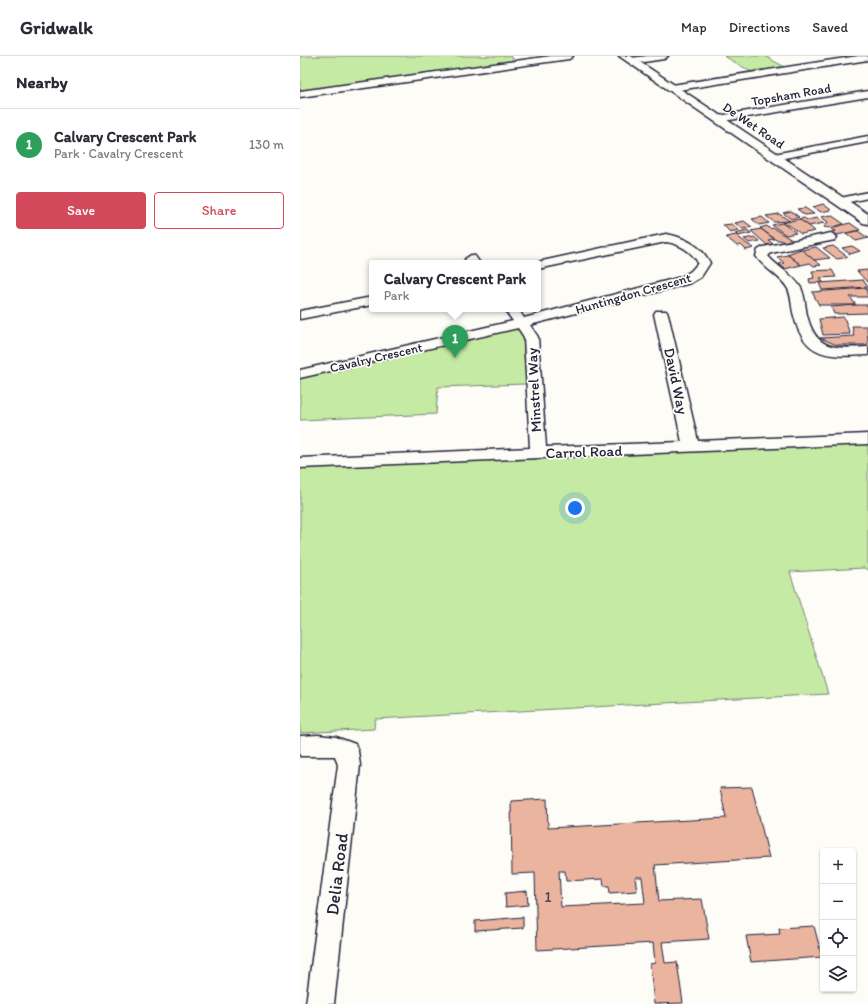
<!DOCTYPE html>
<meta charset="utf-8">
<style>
:root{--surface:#fff;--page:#f2f2f3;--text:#2b2b33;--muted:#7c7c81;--line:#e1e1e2;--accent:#d1495b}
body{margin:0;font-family:Itim,sans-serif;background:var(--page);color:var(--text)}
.controls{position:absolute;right:12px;bottom:12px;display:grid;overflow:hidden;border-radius:4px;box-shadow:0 1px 3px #0004}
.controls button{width:36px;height:36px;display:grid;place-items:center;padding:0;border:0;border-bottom:1px solid var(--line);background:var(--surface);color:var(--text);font:20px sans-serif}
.you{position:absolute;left:275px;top:452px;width:14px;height:14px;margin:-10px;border:3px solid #fff;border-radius:50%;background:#1a73e8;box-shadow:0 0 0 6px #1a73e833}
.badge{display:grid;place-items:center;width:26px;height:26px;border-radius:50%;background:var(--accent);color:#fff;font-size:13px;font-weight:700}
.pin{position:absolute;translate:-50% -33px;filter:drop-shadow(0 1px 2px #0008)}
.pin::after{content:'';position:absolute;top:21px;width:14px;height:12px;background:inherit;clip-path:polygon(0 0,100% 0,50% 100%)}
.popup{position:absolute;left:69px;top:204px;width:172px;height:52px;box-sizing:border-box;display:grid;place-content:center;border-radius:4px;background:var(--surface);filter:drop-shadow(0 1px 3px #0005);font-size:13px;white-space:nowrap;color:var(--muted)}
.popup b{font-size:15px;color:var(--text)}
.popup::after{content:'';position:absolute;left:50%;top:100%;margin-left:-8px;border:8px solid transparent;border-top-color:var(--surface)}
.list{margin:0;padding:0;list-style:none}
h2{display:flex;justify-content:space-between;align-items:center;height:52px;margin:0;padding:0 16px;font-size:17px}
h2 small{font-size:13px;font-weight:400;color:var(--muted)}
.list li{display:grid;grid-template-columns:26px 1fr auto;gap:12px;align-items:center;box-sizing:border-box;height:72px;padding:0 16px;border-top:1px solid var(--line)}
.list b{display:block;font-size:15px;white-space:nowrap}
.list p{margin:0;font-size:13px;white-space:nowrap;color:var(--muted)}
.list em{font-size:13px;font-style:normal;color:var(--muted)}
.actions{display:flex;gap:8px;padding:12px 16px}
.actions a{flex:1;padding:9px 0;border:1px solid var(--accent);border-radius:4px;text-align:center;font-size:14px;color:var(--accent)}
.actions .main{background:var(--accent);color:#fff}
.icon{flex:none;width:22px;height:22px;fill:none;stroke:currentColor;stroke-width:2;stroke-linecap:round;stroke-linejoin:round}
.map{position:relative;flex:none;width:568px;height:948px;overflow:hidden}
header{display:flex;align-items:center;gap:24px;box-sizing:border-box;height:56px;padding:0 20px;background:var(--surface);border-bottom:1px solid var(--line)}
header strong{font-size:19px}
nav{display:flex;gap:22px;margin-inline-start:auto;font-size:14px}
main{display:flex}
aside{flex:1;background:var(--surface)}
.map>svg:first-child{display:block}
.green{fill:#c5eaa4;stroke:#748670}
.building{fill:#eab49f;stroke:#22223b;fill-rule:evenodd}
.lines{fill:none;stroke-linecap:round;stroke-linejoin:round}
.minor-casing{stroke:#22223b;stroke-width:3}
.tertiary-casing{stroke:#22223b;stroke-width:3}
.minor{fill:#fdfcf7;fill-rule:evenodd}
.tertiary{fill:#fdfcf7;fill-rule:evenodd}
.labels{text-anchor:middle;stroke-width:3.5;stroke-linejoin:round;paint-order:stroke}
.far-street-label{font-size:13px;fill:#22223b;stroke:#fdfcf7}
.street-label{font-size:15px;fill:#22223b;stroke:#fdfcf7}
.near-number-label{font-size:16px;fill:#544654}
.near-street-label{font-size:18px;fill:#22223b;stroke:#fdfcf7}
</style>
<header>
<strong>Gridwalk</strong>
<nav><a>Map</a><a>Directions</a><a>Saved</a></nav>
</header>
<main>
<aside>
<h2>Nearby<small></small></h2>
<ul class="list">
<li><span class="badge" style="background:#2e9e5b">1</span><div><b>Calvary Crescent Park</b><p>Park · Cavalry Crescent</p></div><em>130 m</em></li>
</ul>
<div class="actions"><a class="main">Save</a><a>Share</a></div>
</aside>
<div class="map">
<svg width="568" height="948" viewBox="0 0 568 948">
<rect width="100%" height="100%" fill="#fdfcf7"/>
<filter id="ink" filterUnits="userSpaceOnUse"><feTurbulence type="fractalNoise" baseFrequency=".025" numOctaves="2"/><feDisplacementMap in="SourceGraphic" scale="8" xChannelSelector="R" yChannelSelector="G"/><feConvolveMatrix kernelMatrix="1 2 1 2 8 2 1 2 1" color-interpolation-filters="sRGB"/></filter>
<g filter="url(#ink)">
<g class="green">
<path d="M 0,0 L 210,0 L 213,2 L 211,6 L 0,35 Z"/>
<path d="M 424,0 L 465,0 L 488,13 L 455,18 Z"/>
<path d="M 211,273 L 218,274 L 223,280 L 226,328 L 138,331 L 136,358 L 0,364 L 0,321 Z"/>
<path d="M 568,388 L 568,514 L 564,512 L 490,516 L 528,638 L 75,663 L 74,673 L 0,677 L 0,410 L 203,401 L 215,404 Z"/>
</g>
<g class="building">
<path d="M 523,148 L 531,154 L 521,156 L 513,151 Z"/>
<path d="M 505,152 L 514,158 L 505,159 L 497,153 Z"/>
<path d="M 491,155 L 499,161 L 491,163 L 483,157 Z"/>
<path d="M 479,158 L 490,165 L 474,166 L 466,160 Z"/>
<path d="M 531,159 L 544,168 L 530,172 L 524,171 L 528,166 L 521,161 Z"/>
<path d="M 462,161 L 469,167 L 459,169 L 452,163 Z"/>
<path d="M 504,162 L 507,164 L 517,162 L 524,167 L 509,170 L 499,163 Z"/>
<path d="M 499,163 L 509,170 L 515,175 L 501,178 L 489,169 L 485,169 L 482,167 Z"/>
<path d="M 444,165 L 452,171 L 443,173 L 435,167 Z"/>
<path d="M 482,167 L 485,169 L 496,177 L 486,179 L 472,169 Z"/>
<path d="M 550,167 L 560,174 L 537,179 L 533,176 L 536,175 L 532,173 L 534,171 Z"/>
<path d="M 432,168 L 439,174 L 430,176 L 423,169 Z"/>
<path d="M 467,170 L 470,173 L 473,172 L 492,184 L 484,186 L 480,184 L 476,184 L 460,172 Z"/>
<path d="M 461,173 L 474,183 L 468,184 L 473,188 L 467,189 L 451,175 Z"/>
<path d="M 447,174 L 451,177 L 438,180 L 435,177 Z"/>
<path d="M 558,175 L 568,182 L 556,185 L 546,177 Z"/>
<path d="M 436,179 L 447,188 L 454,192 L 446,194 L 441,189 L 437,190 L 426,181 Z"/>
<path d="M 454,181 L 459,185 L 449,187 L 444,183 Z"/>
<path d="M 533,190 L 548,201 L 537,203 L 523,192 Z"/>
<path d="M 552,190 L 560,195 L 550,198 L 542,192 Z"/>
<path d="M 516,191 L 530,202 L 514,204 L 501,194 Z"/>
<path d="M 501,193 L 514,204 L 521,209 L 514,210 L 510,207 L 501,209 L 487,198 Z"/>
<path d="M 488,199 L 501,209 L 485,213 L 479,208 L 484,207 L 477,201 Z"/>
<path d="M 532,214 L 536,221 L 520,222 L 523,226 L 510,227 L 509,223 L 514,222 L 512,215 Z"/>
<path d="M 568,214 L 568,227 L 557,215 Z"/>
<path d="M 563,224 L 568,231 L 522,234 L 519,227 Z"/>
<path d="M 566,232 L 568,241 L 550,241 L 556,249 L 519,249 L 512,236 Z"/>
<path d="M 556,249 L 568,249 L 568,257 L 534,258 L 531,251 Z"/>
<path d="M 544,261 L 550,278 L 523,279 L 519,263 Z"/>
<path d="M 552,270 L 567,270 L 568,289 L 537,289 L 520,282 L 554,280 Z"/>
<path d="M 452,731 L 469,802 L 355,809 L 359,845 L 402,843 L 409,883 L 362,886 L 365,907 L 377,906 L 383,947 L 354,948 L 350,908 L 355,907 L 353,887 L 237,894 L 235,817 L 212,818 L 211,745 L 247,743 L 248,772 L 426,762 L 420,732 ZM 259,815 L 265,815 L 266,825 L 303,823 L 304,830 L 309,830 L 310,837 L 337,835 L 335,821 L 342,821 L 345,847 L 261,851 Z"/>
<path d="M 227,835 L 228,849 L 206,851 L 205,837 Z"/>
<path d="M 223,861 L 223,872 L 175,875 L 175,865 Z"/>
<path d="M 514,870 L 522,901 L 451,906 L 446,880 L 480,878 L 479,872 Z"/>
</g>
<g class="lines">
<g class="minor-casing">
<g id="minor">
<path d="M 251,0 L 273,0 L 269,3 L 0,41 L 0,35 Z"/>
<path d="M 347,0 L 368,0 L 364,3 L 331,8 L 327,5 L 331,2 Z"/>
<path d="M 558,0 L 568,0 L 568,4 L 372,35 L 367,32 L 372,29 Z"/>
<path d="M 568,35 L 568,41 L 418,66 L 413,63 L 418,60 Z"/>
<path d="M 568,80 L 568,86 L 474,104 L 469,101 L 474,98 Z"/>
<path d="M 568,136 L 568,142 L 540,148 L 534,145 L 536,143 Z"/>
<path d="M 531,177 L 537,181 L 535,184 L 471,197 L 468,200 C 478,212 493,218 501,232 C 505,240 505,250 507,259 C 516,296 536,292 568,291 L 568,299 C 531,301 504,303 494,260 C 491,251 492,241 488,233 C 481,220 464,213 456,200 L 458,194 L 463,191 Z"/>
<path d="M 366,178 C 384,181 402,190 410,207 L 401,221 L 391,227 L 230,269 L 238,281 L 246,391 L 382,386 L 354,258 L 356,255 L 366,255 L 368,258 L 398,385 L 568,378 L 568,388 L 0,412 L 0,402 L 230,392 L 224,281 L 218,272 L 0,322 L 0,314 L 213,265 L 204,253 L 218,253 L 224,262 L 381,221 L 391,215 L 398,207 C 393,196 378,187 366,186 L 238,213 L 238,207 L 233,207 Z"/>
<path d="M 171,199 L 175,200 L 180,207 L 168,207 L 165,203 Z"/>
<path d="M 72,241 L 72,249 L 0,263 L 0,255 Z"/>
<path d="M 18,679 L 36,681 L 55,688 L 58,695 L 60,709 L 34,948 L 6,948 L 38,709 L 35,700 L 0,700 L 0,680 Z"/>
</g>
</g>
<g class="tertiary-casing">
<path id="tertiary" d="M 319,0 L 331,0 L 568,158 L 568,168 L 563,167 Z"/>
</g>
<use href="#minor" class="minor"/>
<use href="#tertiary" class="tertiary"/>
</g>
</g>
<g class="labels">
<g class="far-street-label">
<text transform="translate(491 38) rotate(-10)" y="5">Topsham Road</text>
<text transform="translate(454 69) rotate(34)" y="5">De Wet Road</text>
<text transform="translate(333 237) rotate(-16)" y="5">Huntingdon Crescent</text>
<text transform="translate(76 301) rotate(-13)" y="5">Cavalry Crescent</text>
</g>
<g class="street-label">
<text transform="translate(376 325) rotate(78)" y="5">David Way</text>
<text transform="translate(234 334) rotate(-93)" y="5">Minstrel Way</text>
<text transform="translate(284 396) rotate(-2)" y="5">Carrol Road</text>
</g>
<g class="near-number-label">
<text x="248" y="846">1</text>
</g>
<g class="near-street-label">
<text transform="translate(37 818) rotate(-83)" y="6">Delia Road</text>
</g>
</g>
</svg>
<div class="controls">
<button>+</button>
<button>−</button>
<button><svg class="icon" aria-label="locate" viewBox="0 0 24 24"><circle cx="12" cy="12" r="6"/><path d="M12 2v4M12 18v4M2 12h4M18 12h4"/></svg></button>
<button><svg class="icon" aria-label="layers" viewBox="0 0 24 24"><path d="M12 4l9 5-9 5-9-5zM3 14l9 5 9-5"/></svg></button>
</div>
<div class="you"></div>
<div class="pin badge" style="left:155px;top:302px;background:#2e9e5b">1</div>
<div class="popup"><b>Calvary Crescent Park</b>Park</div>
</div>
</main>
